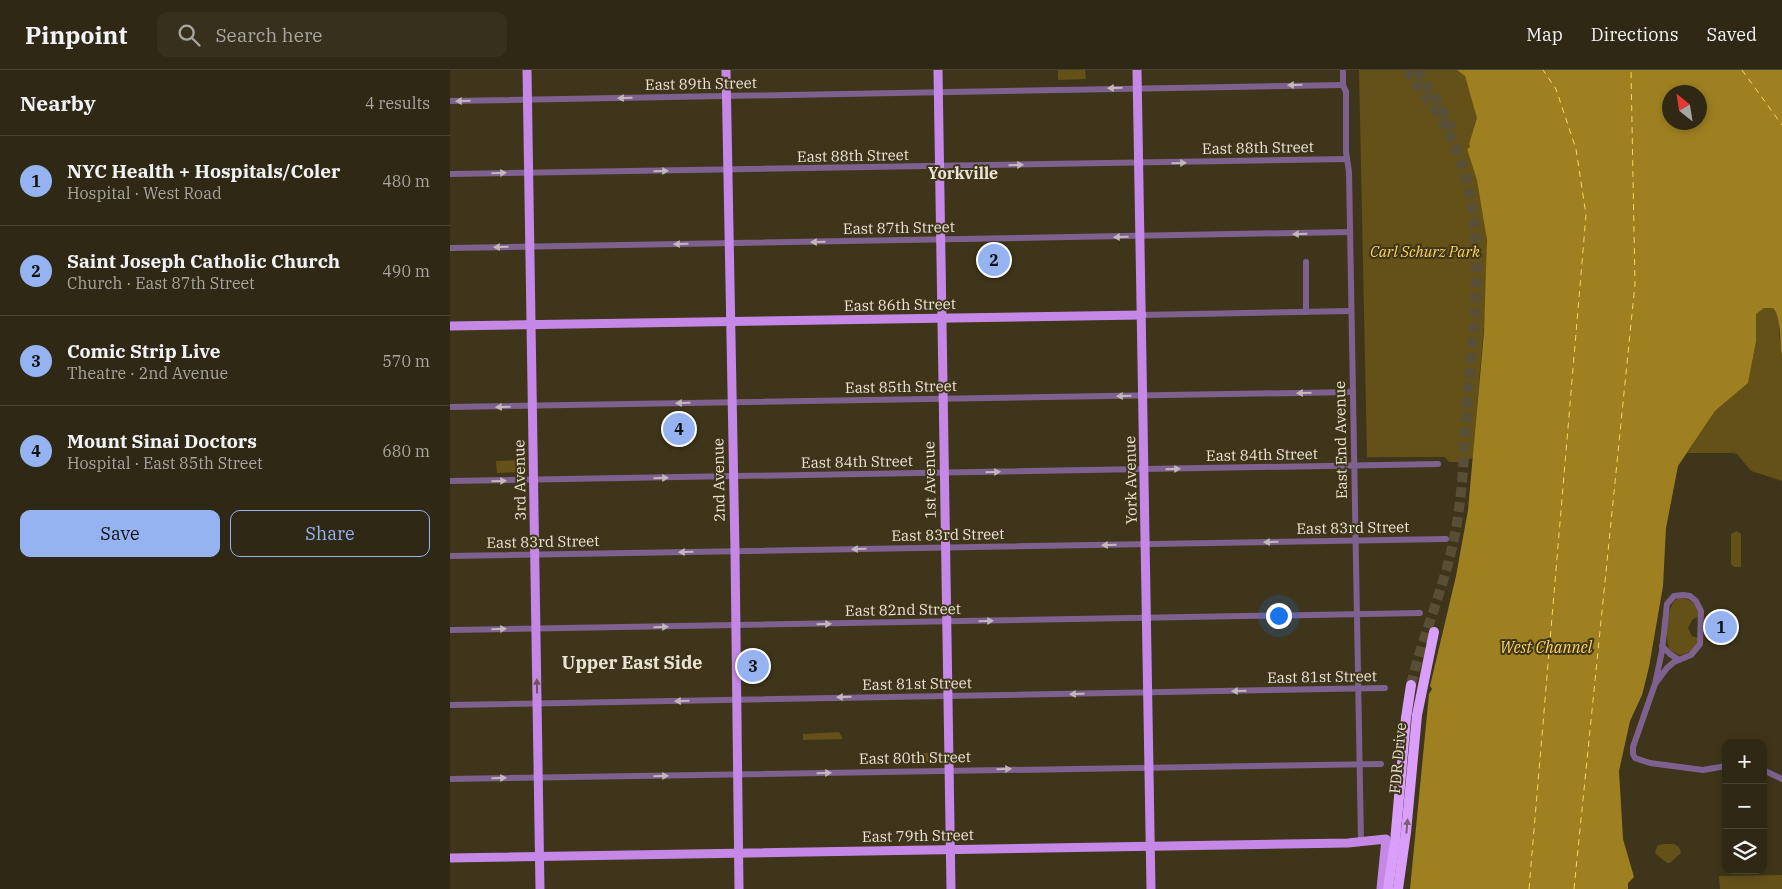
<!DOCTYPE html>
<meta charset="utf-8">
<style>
:root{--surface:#2f2814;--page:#37301d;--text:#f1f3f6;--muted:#a7a6a0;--line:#4a4434;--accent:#95b2f1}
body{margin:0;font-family:"IBM Plex Serif",serif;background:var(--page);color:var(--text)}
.controls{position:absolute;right:15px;bottom:15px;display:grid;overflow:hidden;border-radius:10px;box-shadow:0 2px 8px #0003}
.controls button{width:45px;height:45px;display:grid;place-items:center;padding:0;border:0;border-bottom:1px solid var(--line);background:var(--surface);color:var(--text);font:25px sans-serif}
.compass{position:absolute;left:1212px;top:15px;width:45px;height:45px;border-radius:50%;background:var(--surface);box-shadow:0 2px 8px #0003;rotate:330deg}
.you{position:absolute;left:828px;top:545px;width:18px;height:18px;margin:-12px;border:4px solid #fff;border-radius:50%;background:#1a73e8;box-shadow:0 0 0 8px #1a73e833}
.badge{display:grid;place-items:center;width:32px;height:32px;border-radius:50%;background:var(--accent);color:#111;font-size:16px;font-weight:700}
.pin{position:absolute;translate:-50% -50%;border:2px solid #fff;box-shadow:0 1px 5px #0006}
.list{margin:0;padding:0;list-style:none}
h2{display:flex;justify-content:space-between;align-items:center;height:65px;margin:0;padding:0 20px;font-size:21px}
h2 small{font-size:16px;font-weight:400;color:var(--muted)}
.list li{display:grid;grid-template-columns:32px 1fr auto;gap:15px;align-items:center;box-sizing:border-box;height:90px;padding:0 20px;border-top:1px solid var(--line)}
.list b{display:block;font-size:19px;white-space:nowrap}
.list p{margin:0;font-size:16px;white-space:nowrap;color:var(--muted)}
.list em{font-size:16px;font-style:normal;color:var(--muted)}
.actions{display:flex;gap:10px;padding:15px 20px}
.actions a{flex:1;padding:11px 0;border:1px solid var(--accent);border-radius:10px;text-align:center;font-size:18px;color:var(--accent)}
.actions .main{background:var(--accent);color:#111}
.icon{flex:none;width:28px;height:28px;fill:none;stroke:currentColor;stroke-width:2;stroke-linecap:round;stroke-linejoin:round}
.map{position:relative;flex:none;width:1332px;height:819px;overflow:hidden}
header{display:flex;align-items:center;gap:30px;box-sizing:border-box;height:70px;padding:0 25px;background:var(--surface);border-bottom:1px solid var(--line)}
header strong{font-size:24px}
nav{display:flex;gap:28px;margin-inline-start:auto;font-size:18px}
.search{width:350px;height:45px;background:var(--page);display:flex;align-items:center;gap:12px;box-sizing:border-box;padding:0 18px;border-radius:10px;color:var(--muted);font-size:19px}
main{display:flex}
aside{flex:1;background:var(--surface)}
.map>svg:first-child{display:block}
.green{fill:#635118}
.water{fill:#9e8021;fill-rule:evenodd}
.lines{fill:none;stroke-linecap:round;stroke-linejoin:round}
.ferry{stroke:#fed65d;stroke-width:1;stroke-dasharray:6 5;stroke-linecap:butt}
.highway-tunnel{stroke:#594f36;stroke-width:10;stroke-dasharray:10 5;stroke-linecap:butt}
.minor{stroke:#7e618f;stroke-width:6}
.major{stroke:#c588e7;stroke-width:9}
.highway{stroke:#da9ffb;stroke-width:10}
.oneway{fill:#c4b6bc}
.oneway2{fill:#6e5262}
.oneway3{fill:#7d5f74}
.labels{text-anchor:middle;stroke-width:4;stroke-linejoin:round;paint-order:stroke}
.street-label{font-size:15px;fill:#eae4d4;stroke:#3f351a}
.park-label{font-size:15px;font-style:italic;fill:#fdd45b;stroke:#3f351a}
.neighbourhood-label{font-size:16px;font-weight:bold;fill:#eae4d4;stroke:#3f351a}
.water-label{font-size:16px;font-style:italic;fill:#fed65d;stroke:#3f351a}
.quarter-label{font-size:18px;font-weight:bold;fill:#eae4d4;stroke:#3f351a}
</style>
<header>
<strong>Pinpoint</strong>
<div class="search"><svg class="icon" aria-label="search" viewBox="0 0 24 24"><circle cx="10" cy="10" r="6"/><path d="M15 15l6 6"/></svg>Search here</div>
<nav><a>Map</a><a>Directions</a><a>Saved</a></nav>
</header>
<main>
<aside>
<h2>Nearby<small>4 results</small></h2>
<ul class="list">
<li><span class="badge">1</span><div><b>NYC Health + Hospitals/Coler</b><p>Hospital · West Road</p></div><em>480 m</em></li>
<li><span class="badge">2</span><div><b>Saint Joseph Catholic Church</b><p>Church · East 87th Street</p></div><em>490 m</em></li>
<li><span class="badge">3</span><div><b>Comic Strip Live</b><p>Theatre · 2nd Avenue</p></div><em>570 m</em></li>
<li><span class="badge">4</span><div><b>Mount Sinai Doctors</b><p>Hospital · East 85th Street</p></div><em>680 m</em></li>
</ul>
<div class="actions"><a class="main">Save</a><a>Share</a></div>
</aside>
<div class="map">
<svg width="1332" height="819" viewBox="0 0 1332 819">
<rect width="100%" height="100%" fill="#3f351a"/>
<g class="green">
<path d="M 608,0 L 635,0 L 636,9 L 608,10 Z"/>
<path d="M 909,0 L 1007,0 L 1015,6 L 1028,48 L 1019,74 L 1020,77 L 1017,79 C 1045,146 1038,219 1031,289 C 1028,322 1026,355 1023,388 L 1008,392 L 999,392 L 995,387 L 917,387 Z"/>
<path d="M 1318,237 L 1323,238 L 1329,247 L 1329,265 L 1332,286 L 1332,411 L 1301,401 L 1287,384 L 1282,383 L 1237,383 L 1265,341 L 1298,313 L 1306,272 L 1306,244 L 1311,239 Z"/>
<path d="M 70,390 L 70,402 L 47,403 L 46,391 Z"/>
<path d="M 1287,461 L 1291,464 L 1291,497 L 1284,497 L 1281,494 L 1281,464 Z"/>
<path d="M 1230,528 C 1243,529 1248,536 1249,547 L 1243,549 L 1238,558 L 1242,566 L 1248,568 C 1246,578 1240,584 1229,585 L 1220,580 C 1214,569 1217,539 1225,530 Z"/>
<path d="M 389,662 L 393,669 L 353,670 L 353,664 Z"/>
<rect x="457" y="683" width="27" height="9"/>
<path d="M 1214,774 L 1224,774 L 1229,777 L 1231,783 L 1220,793 L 1217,793 L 1207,785 L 1205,782 L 1208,775 Z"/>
<path d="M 1332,805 L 1332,819 L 1270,819 L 1269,806 Z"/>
</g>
<path class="water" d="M 1007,0 L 1332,0 L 1332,286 C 1329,273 1332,247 1323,238 L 1314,238 L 1306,244 L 1306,272 L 1298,313 L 1265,341 L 1228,396 L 1216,458 L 1213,516 L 1199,597 L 1192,625 L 1180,651 L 1169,701 L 1173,769 L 1184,807 L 1178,813 L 1178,819 L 960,819 L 979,624 L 982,619 L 980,616 L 1006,506 L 1018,440 L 1034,262 L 1037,170 L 1027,110 L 1017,79 L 1020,77 L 1019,74 L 1027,48 L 1015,6 ZM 1250,22 L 1250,52 L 1220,52 L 1220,22 Z"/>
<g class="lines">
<g class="ferry">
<path d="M 1292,0 L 1332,55"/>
<path d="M 1079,819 L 1136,145 L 1126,79 L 1106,19 L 1093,0"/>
<path d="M 1124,819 L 1185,214 L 1181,0"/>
</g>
<g class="highway-tunnel">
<path d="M 956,0 C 978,27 999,58 1010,90 C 1037,165 1024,246 1018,323 C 1014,373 1014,424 1003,473 C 993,521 972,567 961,615"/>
<path d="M 967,0 L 988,31 L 1002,59"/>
</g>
<g class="minor">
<path d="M 893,0 L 893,15 L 896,22 L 896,82 L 899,102 L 911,771"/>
<path d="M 0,31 L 893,15"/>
<path d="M 0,104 L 897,89"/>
<path d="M 0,178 L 899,162"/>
<path d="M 856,192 L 856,242"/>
<path d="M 692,245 L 900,241"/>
<path d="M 0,337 L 903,322"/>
<path d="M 0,411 L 988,394"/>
<path d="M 0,486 L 996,469"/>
<path d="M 0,560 L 970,543"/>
<path d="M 1212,576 L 1220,584 L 1229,590"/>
<path d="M 1205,614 L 1217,598 L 1224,592 L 1241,585 L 1250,574 L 1251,541 L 1246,531 L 1240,526 L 1233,525 L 1224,526 L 1217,534 L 1212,581 L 1205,614 L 1183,677 L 1183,684 L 1185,688 L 1200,693 L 1253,700 L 1276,696"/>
<path d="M 0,635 L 935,618"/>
<path d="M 1313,700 L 1332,709"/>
<path d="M 0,709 L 931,694"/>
</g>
<g class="major">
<path d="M 77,0 L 90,819"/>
<path d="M 276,0 L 285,481 L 289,819"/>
<path d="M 488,0 L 501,819"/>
<path d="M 687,0 L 701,819"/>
<path d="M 0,256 L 692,245"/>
<path d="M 0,788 L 898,773 L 936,769 L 931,819"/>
</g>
<g class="highway">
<path d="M 938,819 L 945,772 L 956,648 L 961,615"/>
<path d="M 948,819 L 956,762 L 967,645 L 984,562"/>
</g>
</g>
<defs><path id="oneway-solid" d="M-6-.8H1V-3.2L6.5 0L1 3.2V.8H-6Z" transform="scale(1.25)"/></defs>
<g class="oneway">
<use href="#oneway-solid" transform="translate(845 15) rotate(179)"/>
<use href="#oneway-solid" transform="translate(665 18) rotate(179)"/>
<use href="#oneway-solid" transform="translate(175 28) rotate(179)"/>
<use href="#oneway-solid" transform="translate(13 31) rotate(179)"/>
<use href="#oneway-solid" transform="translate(729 93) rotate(-1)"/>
<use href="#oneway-solid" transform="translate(566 95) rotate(-1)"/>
<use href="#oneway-solid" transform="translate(211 101) rotate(-1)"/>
<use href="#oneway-solid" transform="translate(49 103) rotate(-1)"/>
<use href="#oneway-solid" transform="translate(850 164) rotate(179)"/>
<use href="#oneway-solid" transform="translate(671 167) rotate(179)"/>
<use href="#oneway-solid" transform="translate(368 172) rotate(179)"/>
<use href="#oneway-solid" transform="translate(231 174) rotate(179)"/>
<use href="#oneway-solid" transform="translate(51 177) rotate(179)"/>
<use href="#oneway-solid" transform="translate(854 323) rotate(179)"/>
<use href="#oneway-solid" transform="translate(674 326) rotate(179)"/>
<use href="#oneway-solid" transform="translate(233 333) rotate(179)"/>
<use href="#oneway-solid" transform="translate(53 337) rotate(178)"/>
<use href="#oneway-solid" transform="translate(723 399) rotate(-1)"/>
<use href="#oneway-solid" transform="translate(543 402) rotate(-1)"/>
<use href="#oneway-solid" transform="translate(211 408) rotate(-1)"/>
<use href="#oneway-solid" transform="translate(49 411) rotate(-1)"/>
<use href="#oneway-solid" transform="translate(821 472) rotate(179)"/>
<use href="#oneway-solid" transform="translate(659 475) rotate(179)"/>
<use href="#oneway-solid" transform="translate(409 479) rotate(179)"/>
<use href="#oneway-solid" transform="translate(236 482) rotate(179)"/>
<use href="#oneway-solid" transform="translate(536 551) rotate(-1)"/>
<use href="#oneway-solid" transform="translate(374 554) rotate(-1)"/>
<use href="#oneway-solid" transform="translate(211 557) rotate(-1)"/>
<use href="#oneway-solid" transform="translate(49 559) rotate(-1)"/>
<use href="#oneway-solid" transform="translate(789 621) rotate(179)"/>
<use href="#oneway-solid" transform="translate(627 624) rotate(179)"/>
<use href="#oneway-solid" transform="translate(394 627) rotate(179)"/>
<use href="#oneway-solid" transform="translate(232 631) rotate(179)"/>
<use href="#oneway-solid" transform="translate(554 699) rotate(-1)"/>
<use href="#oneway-solid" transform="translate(374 703) rotate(-1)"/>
<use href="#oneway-solid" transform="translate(211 706) rotate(-1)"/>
<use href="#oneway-solid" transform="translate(49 708) rotate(-1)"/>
</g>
<use class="oneway2" href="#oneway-solid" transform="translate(87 616) rotate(-91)"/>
<use class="oneway3" href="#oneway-solid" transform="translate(957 756) rotate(-85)"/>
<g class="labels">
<g class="street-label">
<text transform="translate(251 14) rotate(-1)" y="5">East 89th Street</text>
<text transform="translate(808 78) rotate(-1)" y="5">East 88th Street</text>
<text transform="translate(403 86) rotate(-1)" y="5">East 88th Street</text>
<text transform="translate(449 158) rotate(-1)" y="5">East 87th Street</text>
<text transform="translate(450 235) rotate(-1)" y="5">East 86th Street</text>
<text transform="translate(451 317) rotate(-1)" y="5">East 85th Street</text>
<text transform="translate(891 370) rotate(-91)" y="5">East End Avenue</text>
<text transform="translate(812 385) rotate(-1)" y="5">East 84th Street</text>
<text transform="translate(407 392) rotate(-1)" y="5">East 84th Street</text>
<text transform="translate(70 410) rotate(-91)" y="5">3rd Avenue</text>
<text transform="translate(269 410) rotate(-91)" y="5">2nd Avenue</text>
<text transform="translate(480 410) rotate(-91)" y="5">1st Avenue</text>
<text transform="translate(681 410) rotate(-91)" y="5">York Avenue</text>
<text transform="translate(903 458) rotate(-1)" y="5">East 83rd Street</text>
<text transform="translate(498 465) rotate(-1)" y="5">East 83rd Street</text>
<text transform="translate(93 472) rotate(-1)" y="5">East 83rd Street</text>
<text transform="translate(453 540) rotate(-1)" y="5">East 82nd Street</text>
<text transform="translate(872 607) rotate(-1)" y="5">East 81st Street</text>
<text transform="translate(467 614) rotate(-1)" y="5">East 81st Street</text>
<text transform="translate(465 688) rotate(-1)" y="5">East 80th Street</text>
<text transform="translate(948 688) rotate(-85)" y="5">FDR Drive</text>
<text transform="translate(468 766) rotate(-1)" y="5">East 79th Street</text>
</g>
<g class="park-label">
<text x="975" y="187">Carl Schurz Park</text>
</g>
<g class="neighbourhood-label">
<text x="513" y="109">Yorkville</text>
</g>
<g class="water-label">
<text x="1096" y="583">West Channel</text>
</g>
<g class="quarter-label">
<text x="182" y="599">Upper East Side</text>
</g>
</g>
</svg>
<div class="controls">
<button>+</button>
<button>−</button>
<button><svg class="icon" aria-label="layers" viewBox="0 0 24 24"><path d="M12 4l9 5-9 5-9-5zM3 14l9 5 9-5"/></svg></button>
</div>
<svg class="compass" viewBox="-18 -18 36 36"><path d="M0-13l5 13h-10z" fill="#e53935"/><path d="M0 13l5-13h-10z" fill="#a7a6a0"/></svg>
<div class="you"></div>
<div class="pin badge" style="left:1271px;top:557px">1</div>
<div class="pin badge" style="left:544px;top:190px">2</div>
<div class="pin badge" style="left:303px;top:596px">3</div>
<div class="pin badge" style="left:229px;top:359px">4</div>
</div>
</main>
